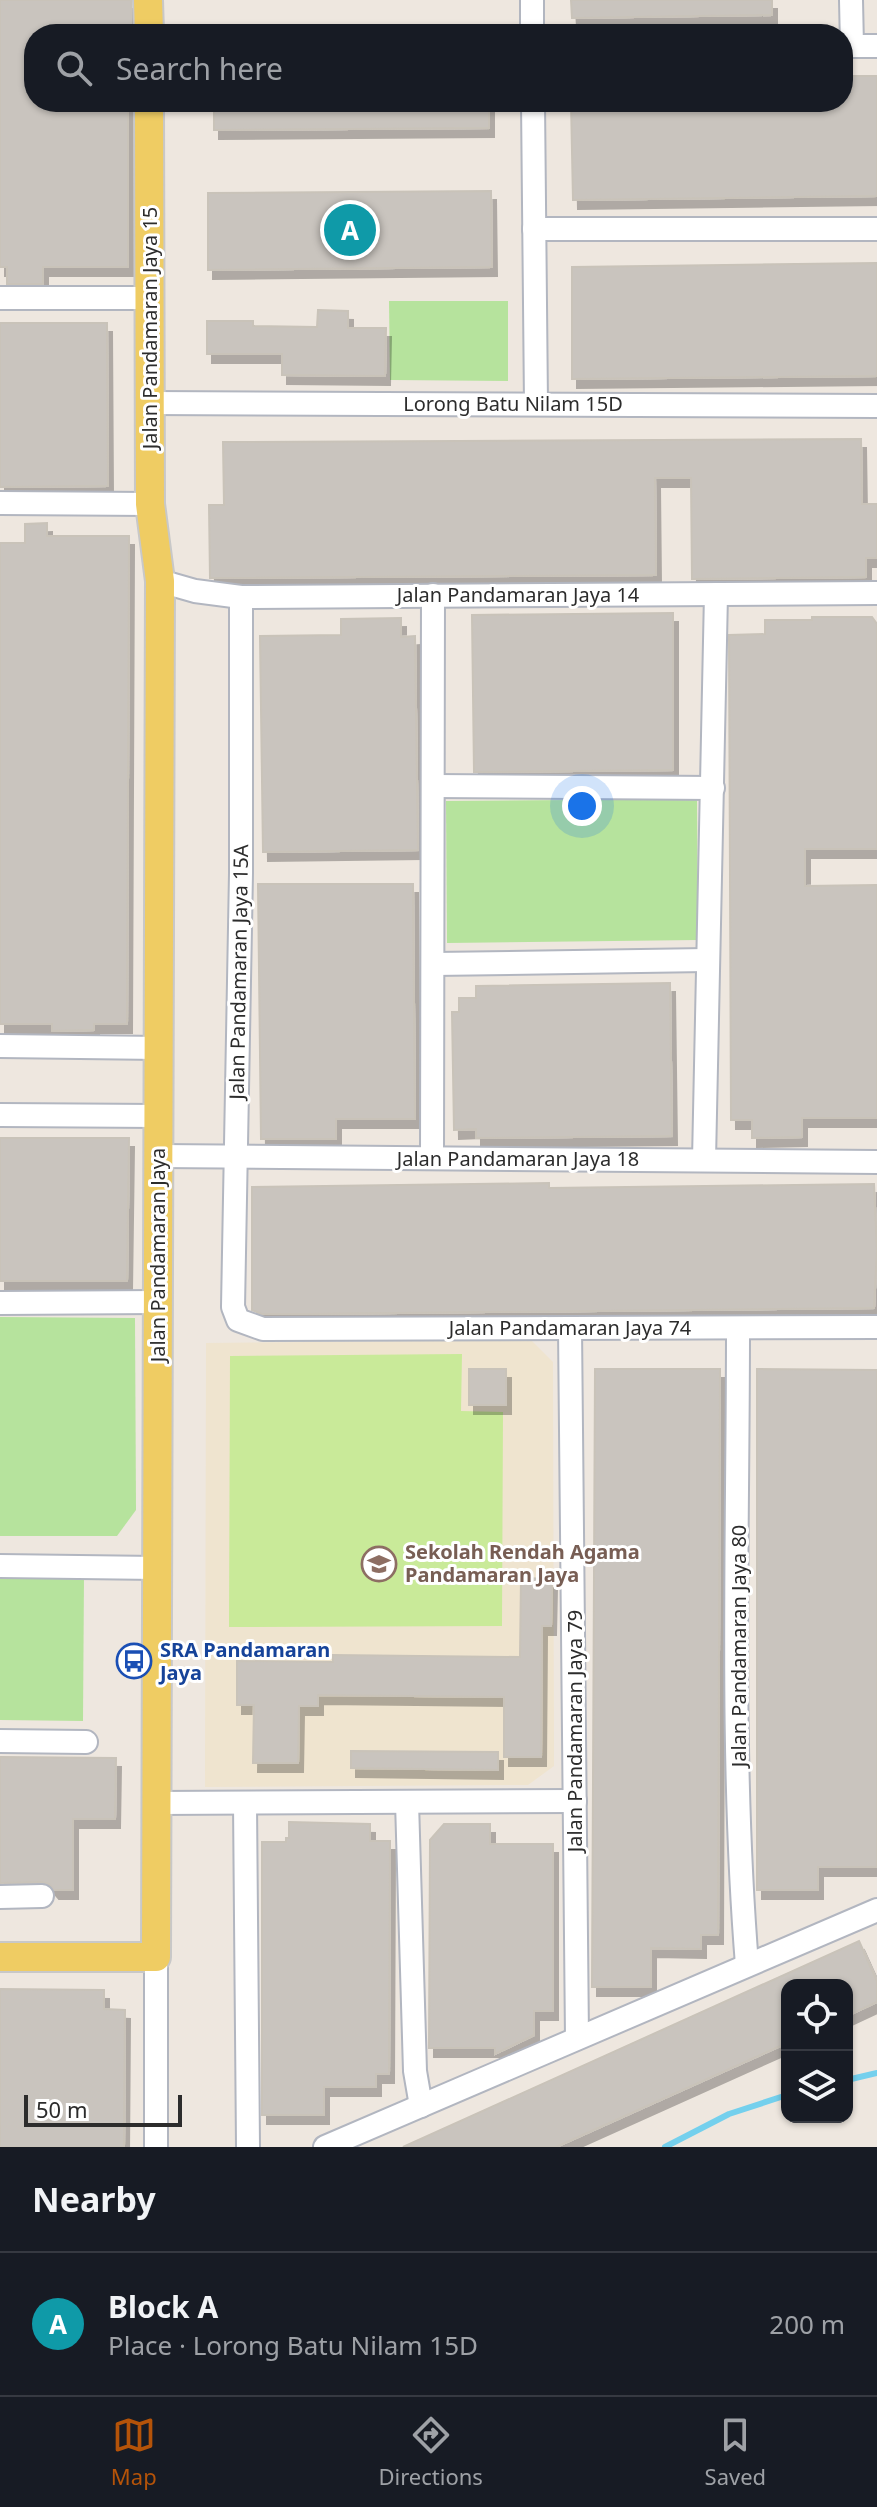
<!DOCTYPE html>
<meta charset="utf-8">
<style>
:root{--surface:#171b24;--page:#20242c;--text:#f1f3f6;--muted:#9ea1a6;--line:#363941;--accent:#b45309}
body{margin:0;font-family:"Noto Sans",sans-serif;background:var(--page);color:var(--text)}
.controls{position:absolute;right:24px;bottom:24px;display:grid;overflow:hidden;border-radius:16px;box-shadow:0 2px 6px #0004}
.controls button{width:72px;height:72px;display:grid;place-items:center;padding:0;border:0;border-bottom:2px solid var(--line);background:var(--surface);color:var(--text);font:40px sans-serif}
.scale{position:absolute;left:24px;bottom:20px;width:158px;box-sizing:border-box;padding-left:8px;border:4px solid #2c2c2c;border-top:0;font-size:22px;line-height:28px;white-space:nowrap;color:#2c2c2c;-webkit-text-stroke:6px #fff;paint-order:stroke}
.you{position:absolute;left:582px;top:806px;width:28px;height:28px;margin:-20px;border:6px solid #fff;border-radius:50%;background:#1a73e8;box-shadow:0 0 0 12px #1a73e833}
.badge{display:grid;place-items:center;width:52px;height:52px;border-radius:50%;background:var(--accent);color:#fff;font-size:26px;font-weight:700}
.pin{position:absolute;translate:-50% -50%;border:4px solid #fff;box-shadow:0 2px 8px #0006}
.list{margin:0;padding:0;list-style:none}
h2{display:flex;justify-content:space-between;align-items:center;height:104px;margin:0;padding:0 32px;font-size:34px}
h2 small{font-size:26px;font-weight:400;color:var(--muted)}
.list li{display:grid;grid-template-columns:52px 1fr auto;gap:24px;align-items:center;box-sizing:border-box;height:144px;padding:0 32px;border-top:2px solid var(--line)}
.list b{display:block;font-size:30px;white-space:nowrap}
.list p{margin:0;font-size:26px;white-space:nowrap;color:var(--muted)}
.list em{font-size:26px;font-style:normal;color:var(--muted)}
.icon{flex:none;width:44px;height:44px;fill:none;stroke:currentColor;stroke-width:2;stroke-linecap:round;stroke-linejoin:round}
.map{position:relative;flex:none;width:877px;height:2147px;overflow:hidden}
.search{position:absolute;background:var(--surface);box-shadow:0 2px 6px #0004;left:24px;right:24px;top:24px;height:88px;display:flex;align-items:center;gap:20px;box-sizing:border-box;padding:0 28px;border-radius:32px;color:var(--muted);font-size:30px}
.sheet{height:248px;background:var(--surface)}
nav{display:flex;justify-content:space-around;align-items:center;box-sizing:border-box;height:112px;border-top:2px solid var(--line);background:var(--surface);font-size:22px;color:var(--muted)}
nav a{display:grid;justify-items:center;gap:4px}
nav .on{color:var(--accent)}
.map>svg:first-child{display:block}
.education{fill:#efe4cf}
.green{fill:#b6e39d}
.pitch{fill:#c9ea99}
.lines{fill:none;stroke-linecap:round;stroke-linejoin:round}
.stream{stroke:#74d0ed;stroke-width:6}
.building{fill:#c9c4be;stroke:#c9c3b9;stroke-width:2;filter:url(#shadow)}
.minor-casing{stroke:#b2b6c0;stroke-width:26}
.major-casing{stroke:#c8c8c8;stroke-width:32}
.minor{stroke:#fff;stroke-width:22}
.major{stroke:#efcc63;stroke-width:28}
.labels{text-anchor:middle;stroke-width:6;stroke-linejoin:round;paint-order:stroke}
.street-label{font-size:20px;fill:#2c2c2c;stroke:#fff}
.education-label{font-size:20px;font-weight:bold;fill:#785e54;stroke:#fff;text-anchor:start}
.transit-label{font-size:20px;font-weight:bold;fill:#164399;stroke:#fff;text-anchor:start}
</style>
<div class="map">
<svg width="877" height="2147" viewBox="0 0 877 2147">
<defs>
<filter id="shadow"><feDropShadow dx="5" dy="9" stdDeviation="0" flood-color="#0004"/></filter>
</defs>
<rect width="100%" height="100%" fill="#eee7df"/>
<path class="education" d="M 531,1340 L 553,1362 L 554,1766 L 528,1785 L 205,1787 L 206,1343 Z"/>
<g class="green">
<path d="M 389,301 L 508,301 L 508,381 L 390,380 Z"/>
<path d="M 697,799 L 698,940 L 447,943 L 446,801 Z"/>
<path d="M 0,1317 L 135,1318 L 136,1510 L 117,1536 L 0,1536 Z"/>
<path d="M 0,1575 L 84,1575 L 83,1721 L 0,1720 Z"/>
</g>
<path class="pitch" d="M 462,1354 L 461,1411 L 503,1412 L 502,1626 L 229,1627 L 230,1356 Z"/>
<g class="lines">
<g class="stream">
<path d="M 847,2080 L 877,2073"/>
<path d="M 665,2147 L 729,2114 L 787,2095"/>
</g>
</g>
<g class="building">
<path d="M 0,0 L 131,0 L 131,34 L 34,34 L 34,102 L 128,102 L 128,267 L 43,267 L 43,284 L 7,284 L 7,267 L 0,267 Z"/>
<path d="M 571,0 L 772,0 L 772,15 L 572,18 Z"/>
<path d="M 843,76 L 877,76 L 877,196 L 573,200 L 571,102 L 843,102 Z"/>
<path d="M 214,102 L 489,102 L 489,128 L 214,130 Z"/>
<path d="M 491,191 L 492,267 L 208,270 L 208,193 Z"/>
<path d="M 877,263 L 877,376 L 572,379 L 572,267 Z"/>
<path d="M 318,310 L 348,311 L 348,328 L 386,328 L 385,376 L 282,375 L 282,354 L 207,354 L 207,321 L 253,321 L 253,326 L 317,327 Z"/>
<path d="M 0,323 L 107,323 L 108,486 L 0,487 Z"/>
<path d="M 861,439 L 862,504 L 877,504 L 877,558 L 866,558 L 866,577 L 692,579 L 691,478 L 655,478 L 656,575 L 210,578 L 209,505 L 224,505 L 223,442 Z"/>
<path d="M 47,523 L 47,536 L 129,536 L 127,1024 L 94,1024 L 94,1030 L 52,1031 L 52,1024 L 0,1024 L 0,543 L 25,543 L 25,524 Z"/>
<path d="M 673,613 L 673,770 L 474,772 L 472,615 Z"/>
<path d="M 812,617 L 872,617 L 877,624 L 877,849 L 805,849 L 805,886 L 877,885 L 877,1118 L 802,1118 L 802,1137 L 752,1138 L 752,1120 L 731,1120 L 729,635 L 765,634 L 765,620 L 812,620 Z"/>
<path d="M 401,618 L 401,637 L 415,636 L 418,850 L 263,852 L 260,636 L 341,635 L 341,619 Z"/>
<path d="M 258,884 L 413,884 L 415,1119 L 336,1119 L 336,1139 L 261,1139 Z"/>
<path d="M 670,983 L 672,1136 L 476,1138 L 476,1129 L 454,1130 L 452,1012 L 459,1012 L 459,998 L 476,998 L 476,986 Z"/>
<path d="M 0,1138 L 129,1138 L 127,1281 L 0,1281 Z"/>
<path d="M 549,1183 L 549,1188 L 874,1184 L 877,1251 L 874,1308 L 307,1314 L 262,1314 L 252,1310 L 252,1187 Z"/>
<rect x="469" y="1369" width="37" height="36"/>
<path d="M 595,1369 L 720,1369 L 718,1935 L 701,1935 L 701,1949 L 651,1948 L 651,1987 L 592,1987 Z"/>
<path d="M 757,1369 L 877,1370 L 877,1867 L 818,1867 L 818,1890 L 757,1890 Z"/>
<path d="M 521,1578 L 552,1579 L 551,1626 L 542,1626 L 541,1757 L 504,1757 L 504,1697 L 318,1695 L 318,1706 L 299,1706 L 298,1763 L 253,1763 L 254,1705 L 237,1705 L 237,1661 L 333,1662 L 333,1655 L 520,1657 Z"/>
<path d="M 351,1751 L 498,1752 L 498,1770 L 351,1768 Z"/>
<path d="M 0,1757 L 116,1758 L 115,1819 L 73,1819 L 73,1890 L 54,1890 L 49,1884 L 42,1882 L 0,1883 Z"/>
<path d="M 289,1822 L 370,1824 L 370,1841 L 390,1841 L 389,2074 L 376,2074 L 376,2087 L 324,2087 L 324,2115 L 262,2115 L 262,1842 L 286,1842 L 286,1838 L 289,1838 Z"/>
<path d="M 444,1824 L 490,1824 L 490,1844 L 553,1844 L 553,2011 L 534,2011 L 534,2035 L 495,2054 L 495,2048 L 429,2048 L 430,1840 Z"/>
<path d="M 859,1941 L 877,1981 L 877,2002 L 847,2016 L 847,1985 L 787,1985 L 787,2043 L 556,2147 L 403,2147 Z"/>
<path d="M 0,1989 L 104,1990 L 104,2009 L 125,2010 L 124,2147 L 0,2147 Z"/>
</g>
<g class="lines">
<g class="minor-casing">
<g id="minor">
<path d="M 532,0 L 532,34"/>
<path d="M 851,0 L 852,46"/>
<path d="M 843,46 L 877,46"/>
<path d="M 533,102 L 536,404"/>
<path d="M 534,229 L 877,229"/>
<path d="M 0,298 L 150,298"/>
<path d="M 149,403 L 877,406"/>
<path d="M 0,503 L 150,504"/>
<path d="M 160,581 L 195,591 L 241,597 L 877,593"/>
<path d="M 241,597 L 241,873 L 233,1307 L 238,1320 L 263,1329 L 877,1327"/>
<path d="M 434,786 L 713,788"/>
<path d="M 434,964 L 707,960"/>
<path d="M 0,1046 L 159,1048"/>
<path d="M 0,1115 L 159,1116"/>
<path d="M 159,1156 L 877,1162"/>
<path d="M 432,1158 L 433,595"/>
<path d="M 704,1160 L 716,594"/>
<path d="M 0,1303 L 158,1302"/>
<path d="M 570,1328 L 577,2038"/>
<path d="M 738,1328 C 738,1540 730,1754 747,1965"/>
<path d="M 0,1566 L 157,1568"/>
<path d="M 0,1741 L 86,1742"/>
<path d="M 407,1802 L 415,2071 L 421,2106"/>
<path d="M 157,1803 L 575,1801"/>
<path d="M 245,1803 L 248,2147"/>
<path d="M 0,1897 L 42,1896"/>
<path d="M 156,1957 L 156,2147"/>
<path d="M 325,2147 L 877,1910"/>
</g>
</g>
<g class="major-casing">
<g id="major">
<path d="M 148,0 L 149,34"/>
<path d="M 0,1957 L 156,1957 L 160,581 L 150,504 L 149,102"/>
</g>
</g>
<use href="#minor" class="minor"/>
<use href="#major" class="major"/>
</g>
<defs>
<g id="school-ring" transform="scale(1.8)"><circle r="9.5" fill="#fff" stroke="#8d6e63" stroke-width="1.5"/><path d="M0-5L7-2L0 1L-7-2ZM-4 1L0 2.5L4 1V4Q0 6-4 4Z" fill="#8d6e63"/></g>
<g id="bus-ring" transform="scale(1.8)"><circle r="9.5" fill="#fff" stroke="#1a4fb4" stroke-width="1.5"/><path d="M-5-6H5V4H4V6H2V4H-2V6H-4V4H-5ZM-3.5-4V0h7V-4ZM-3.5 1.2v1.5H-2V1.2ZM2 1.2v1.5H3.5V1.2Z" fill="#1a4fb4"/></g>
</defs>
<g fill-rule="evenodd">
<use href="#school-ring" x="379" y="1564"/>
<use href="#bus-ring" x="134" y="1661"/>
</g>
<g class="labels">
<g class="street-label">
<text transform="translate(150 328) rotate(-90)" y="7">Jalan Pandamaran Jaya 15</text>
<text x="513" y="411">Lorong Batu Nilam 15D</text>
<text x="518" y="602">Jalan Pandamaran Jaya 14</text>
<text transform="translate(239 972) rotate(-89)" y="7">Jalan Pandamaran Jaya 15A</text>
<text x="518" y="1166">Jalan Pandamaran Jaya 18</text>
<text transform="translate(158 1255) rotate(-90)" y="7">Jalan Pandamaran Jaya</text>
<text x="570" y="1335">Jalan Pandamaran Jaya 74</text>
<text transform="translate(739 1646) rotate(-90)" y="7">Jalan Pandamaran Jaya 80</text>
<text transform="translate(575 1731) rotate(-90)" y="7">Jalan Pandamaran Jaya 79</text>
</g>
<g class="education-label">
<text x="405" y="1559">Sekolah Rendah Agama<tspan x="405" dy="23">Pandamaran Jaya</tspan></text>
</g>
<g class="transit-label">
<text x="160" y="1657">SRA Pandamaran<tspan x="160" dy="23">Jaya</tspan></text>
</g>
</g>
</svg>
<div class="controls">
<button><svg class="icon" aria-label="locate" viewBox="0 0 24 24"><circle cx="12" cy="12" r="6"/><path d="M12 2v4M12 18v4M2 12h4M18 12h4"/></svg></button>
<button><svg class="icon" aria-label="layers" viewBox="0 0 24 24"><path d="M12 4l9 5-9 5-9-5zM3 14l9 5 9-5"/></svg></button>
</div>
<div class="scale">50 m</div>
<div class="you"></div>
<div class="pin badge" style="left:350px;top:230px;background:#0f9aa8">A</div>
<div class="search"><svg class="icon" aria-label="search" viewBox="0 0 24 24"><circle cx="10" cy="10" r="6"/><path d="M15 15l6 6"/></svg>Search here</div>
</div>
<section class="sheet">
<h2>Nearby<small></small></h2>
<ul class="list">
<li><span class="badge" style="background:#0f9aa8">A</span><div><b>Block A</b><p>Place · Lorong Batu Nilam 15D</p></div><em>200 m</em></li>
</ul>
</section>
<nav>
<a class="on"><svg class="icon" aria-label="map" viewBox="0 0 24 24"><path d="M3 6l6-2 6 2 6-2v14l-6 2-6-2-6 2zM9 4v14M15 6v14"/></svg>Map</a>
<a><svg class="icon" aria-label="directions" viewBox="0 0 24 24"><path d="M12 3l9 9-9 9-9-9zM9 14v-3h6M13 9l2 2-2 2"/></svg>Directions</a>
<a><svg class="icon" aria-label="saved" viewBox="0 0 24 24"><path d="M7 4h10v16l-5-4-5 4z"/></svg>Saved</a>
</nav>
